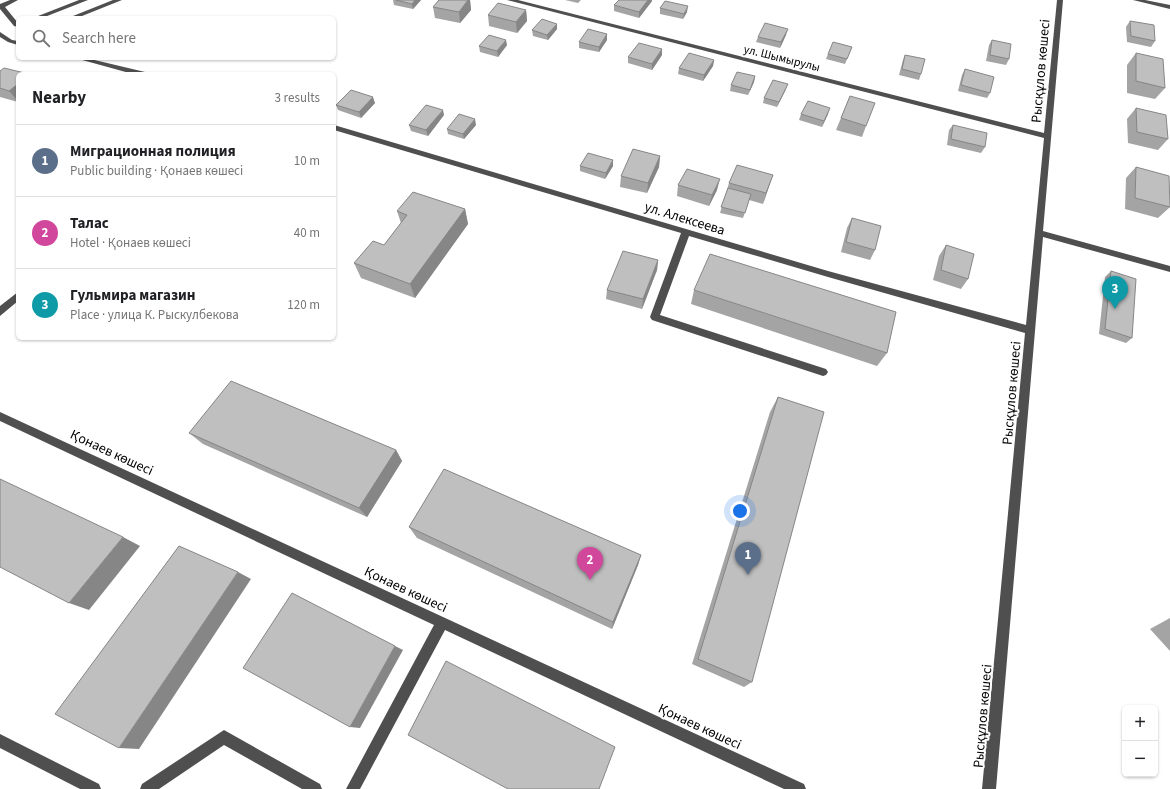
<!DOCTYPE html>
<meta charset="utf-8">
<style>
:root{--surface:#fff;--page:#f2f2f2;--text:#202124;--muted:#757577;--line:#e0e0e0;--accent:#000}
body{margin:0;font-family:"Source Sans 3",sans-serif;background:var(--page);color:var(--text)}
.controls{position:absolute;right:12px;bottom:12px;display:grid;overflow:hidden;border-radius:6px;box-shadow:0 1px 3px #0004}
.controls button{width:36px;height:36px;display:grid;place-items:center;padding:0;border:0;border-bottom:1px solid var(--line);background:var(--surface);color:var(--text);font:20px sans-serif}
.you{position:absolute;left:740px;top:511px;width:14px;height:14px;margin:-10px;border:3px solid #fff;border-radius:50%;background:#1a73e8;box-shadow:0 0 0 6px #1a73e833}
.badge{display:grid;place-items:center;width:26px;height:26px;border-radius:50%;background:var(--accent);color:#fff;font-size:13px;font-weight:700}
.pin{position:absolute;translate:-50% -33px;filter:drop-shadow(0 1px 2px #0008)}
.pin::after{content:'';position:absolute;top:21px;width:14px;height:12px;background:inherit;clip-path:polygon(0 0,100% 0,50% 100%)}
.list{margin:0;padding:0;list-style:none}
h2{display:flex;justify-content:space-between;align-items:center;height:52px;margin:0;padding:0 16px;font-size:17px}
h2 small{font-size:13px;font-weight:400;color:var(--muted)}
.list li{display:grid;grid-template-columns:26px 1fr auto;gap:12px;align-items:center;box-sizing:border-box;height:72px;padding:0 16px;border-top:1px solid var(--line)}
.list b{display:block;font-size:15px;white-space:nowrap}
.list p{margin:0;font-size:13px;white-space:nowrap;color:var(--muted)}
.list em{font-size:13px;font-style:normal;color:var(--muted)}
.icon{flex:none;width:22px;height:22px;fill:none;stroke:currentColor;stroke-width:2;stroke-linecap:round;stroke-linejoin:round}
.map{position:relative;flex:none;width:1170px;height:789px;overflow:hidden}
.search{position:absolute;background:var(--surface);box-shadow:0 1px 3px #0004;left:16px;top:16px;width:320px;height:44px;display:flex;align-items:center;gap:10px;box-sizing:border-box;padding:0 14px;border-radius:6px;color:var(--muted);font-size:15px}
.panel{position:absolute;background:var(--surface);box-shadow:0 1px 3px #0004;left:16px;top:72px;width:320px;height:268px;border-radius:6px}
.map>svg:first-child{display:block}
.lines{fill:none;stroke-linecap:round;stroke-linejoin:round}
.minor{fill:#4f4f4f;fill-rule:evenodd}
.wall{fill:#a4a4a4}
.shaded-wall{fill:#868686}
.building{fill:#bfbfbf;stroke:#868686}
.labels{text-anchor:middle;stroke-width:4;stroke-linejoin:round;paint-order:stroke}
.far-street-label{font-size:12px;fill:#000;stroke:#fff}
.street-label{font-size:14px;fill:#000;stroke:#fff}
</style>
<div class="map">
<svg width="1170" height="789" viewBox="0 0 1170 789">
<rect width="100%" height="100%" fill="#fff"/>
<g class="lines">
<g class="minor">
<path d="M 10,0 L 18,0 L 5,7 L 18,23 L 18,27 L 14,26 L 0,9 L 0,4 Z"/>
<path d="M 79,0 L 88,0 L 42,18 L 33,18 Z"/>
<path d="M 113,0 L 122,0 L 77,18 L 68,18 Z"/>
<path d="M 507,0 L 518,0 L 1044,133 L 1057,0 L 1063,0 L 1043,231 L 1170,266 L 1170,272 L 1043,237 L 996,789 L 982,789 L 1025,333 L 828,277 L 689,236 L 660,315 L 826,369 L 828,372 L 826,375 L 823,376 L 652,320 L 650,317 L 681,233 L 334,130 L 334,125 L 828,271 L 1026,325 L 1044,138 Z"/>
<path d="M 1133,0 L 1145,0 L 1170,5 L 1170,9 Z"/>
<path d="M 0,32 L 12,40 L 18,41 L 18,45 L 8,42 L 0,37 Z"/>
<path d="M 75,58 L 86,58 L 145,72 L 146,74 L 133,74 Z"/>
<path d="M 18,292 L 18,301 L 0,316 L 0,306 Z"/>
<path d="M 0,412 L 804,784 L 806,789 L 784,789 L 445,630 L 360,789 L 346,789 L 434,625 L 0,421 Z"/>
<path d="M 224,730 L 320,784 L 322,789 L 302,789 L 224,745 L 159,789 L 140,789 L 142,784 Z"/>
<path d="M 0,734 L 99,784 L 101,789 L 80,789 L 0,748 Z"/>
</g>
</g>
<g class="wall">
<path d="M 393,0 L 421,0 L 413,9 L 394,5 Z"/>
<path d="M 439,0 L 470,0 L 471,10 L 460,23 L 435,18 L 433,7 Z"/>
<path d="M 565,0 L 581,0 L 578,3 Z"/>
<path d="M 652,1 L 639,18 L 614,11 L 614,5 Z"/>
<path d="M 660,8 L 687,12 L 683,19 L 660,14 Z"/>
<path d="M 526,10 L 527,21 L 517,33 L 489,26 L 488,15 Z"/>
<path d="M 1130,21 L 1155,41 L 1151,47 L 1127,42 L 1126,27 Z"/>
<path d="M 557,24 L 557,29 L 548,40 L 533,36 L 532,30 Z"/>
<path d="M 786,35 L 780,48 L 756,42 L 758,37 Z"/>
<path d="M 607,40 L 599,52 L 579,48 L 579,42 Z"/>
<path d="M 992,40 L 1009,59 L 1006,65 L 986,61 L 989,45 Z"/>
<path d="M 507,45 L 498,57 L 480,52 L 479,46 Z"/>
<path d="M 852,47 L 845,64 L 826,59 L 828,54 Z"/>
<path d="M 1136,53 L 1165,88 L 1155,99 L 1127,93 L 1127,65 Z"/>
<path d="M 662,55 L 652,70 L 628,63 L 628,57 Z"/>
<path d="M 905,55 L 921,74 L 919,80 L 899,75 L 903,60 Z"/>
<path d="M 714,60 L 713,66 L 703,81 L 678,74 L 679,68 Z"/>
<path d="M 965,69 L 990,93 L 987,98 L 958,91 L 962,75 Z"/>
<path d="M 0,71 L 18,74 L 18,102 L 0,97 Z"/>
<path d="M 755,76 L 754,82 L 748,95 L 730,91 L 731,85 Z"/>
<path d="M 786,89 L 777,107 L 763,103 L 764,98 Z"/>
<path d="M 850,96 L 866,126 L 862,137 L 836,130 Z"/>
<path d="M 375,103 L 361,118 L 338,110 L 336,105 Z"/>
<path d="M 1136,108 L 1168,139 L 1158,150 L 1128,143 L 1127,119 Z"/>
<path d="M 801,114 L 828,114 L 822,127 L 799,120 Z"/>
<path d="M 444,115 L 428,136 L 411,131 L 409,125 Z"/>
<path d="M 476,125 L 464,139 L 448,134 L 447,129 Z"/>
<path d="M 953,125 L 985,147 L 981,153 L 947,145 L 949,130 Z"/>
<path d="M 660,156 L 659,167 L 647,193 L 620,187 L 621,176 Z"/>
<path d="M 613,160 L 613,166 L 605,179 L 580,171 L 580,166 Z"/>
<path d="M 1136,167 L 1170,207 L 1158,218 L 1125,209 L 1126,178 Z"/>
<path d="M 773,175 L 763,204 L 749,200 L 743,218 L 720,213 L 729,183 Z"/>
<path d="M 678,185 L 717,190 L 709,206 L 677,196 Z"/>
<path d="M 465,209 L 468,224 L 415,298 L 361,278 L 354,263 L 384,245 L 401,223 L 397,211 Z"/>
<path d="M 852,218 L 875,250 L 870,260 L 841,252 L 847,228 Z"/>
<path d="M 946,245 L 968,279 L 961,289 L 933,280 L 939,256 Z"/>
<path d="M 658,260 L 657,270 L 642,309 L 606,299 L 607,290 Z"/>
<path d="M 1111,271 L 1132,338 L 1126,343 L 1099,334 L 1105,277 Z"/>
<path d="M 694,290 L 887,353 L 877,366 L 691,304 Z"/>
<path d="M 778,397 L 752,682 L 744,687 L 692,664 L 770,412 Z"/>
<path d="M 189,433 L 396,450 L 402,461 L 367,517 L 203,444 Z"/>
<path d="M 409,527 L 641,555 L 638,565 L 612,629 L 417,538 Z"/>
<path d="M 1170,618 L 1170,651 L 1150,629 Z"/>
</g>
<g class="shaded-wall">
<path d="M 415,0 L 421,0 L 413,9 L 412,4 Z"/>
<path d="M 468,0 L 470,0 L 471,10 L 460,23 L 459,12 Z"/>
<path d="M 648,0 L 652,0 L 652,1 L 639,18 L 639,12 Z"/>
<path d="M 688,6 L 687,12 L 683,19 L 684,14 Z"/>
<path d="M 526,10 L 527,21 L 517,33 L 516,22 Z"/>
<path d="M 557,24 L 557,29 L 548,40 L 547,35 Z"/>
<path d="M 788,29 L 786,35 L 780,48 L 781,42 Z"/>
<path d="M 607,34 L 607,40 L 599,52 L 599,47 Z"/>
<path d="M 506,40 L 507,45 L 498,57 L 497,51 Z"/>
<path d="M 662,49 L 662,55 L 652,70 L 652,64 Z"/>
<path d="M 714,60 L 713,66 L 703,81 L 704,75 Z"/>
<path d="M 755,76 L 754,82 L 748,95 L 750,90 Z"/>
<path d="M 18,84 L 18,101 L 9,91 Z"/>
<path d="M 788,84 L 786,89 L 777,107 L 779,102 Z"/>
<path d="M 373,97 L 375,103 L 361,118 L 359,112 Z"/>
<path d="M 830,108 L 828,114 L 822,127 L 824,121 Z"/>
<path d="M 443,110 L 444,115 L 428,136 L 426,130 Z"/>
<path d="M 475,119 L 476,125 L 464,139 L 463,134 Z"/>
<path d="M 660,156 L 659,167 L 647,193 L 648,183 Z"/>
<path d="M 613,160 L 613,166 L 605,179 L 606,173 Z"/>
<path d="M 773,175 L 769,186 L 763,204 L 766,193 Z"/>
<path d="M 720,179 L 717,190 L 709,206 L 712,195 Z"/>
<path d="M 465,209 L 468,224 L 415,298 L 410,284 Z"/>
<path d="M 658,260 L 657,270 L 642,309 L 643,299 Z"/>
<path d="M 396,450 L 402,461 L 367,517 L 359,508 Z"/>
<path d="M 123,537 L 140,546 L 89,610 L 69,603 Z"/>
<path d="M 641,555 L 638,565 L 612,629 L 613,622 Z"/>
<path d="M 238,572 L 251,579 L 139,749 L 119,748 Z"/>
<path d="M 395,646 L 403,650 L 360,728 L 350,727 Z"/>
</g>
<g class="building">
<path d="M 396,0 L 415,0 L 412,4 Z"/>
<path d="M 439,0 L 468,0 L 459,12 L 433,7 Z"/>
<path d="M 619,0 L 648,0 L 639,12 L 614,5 Z"/>
<path d="M 665,1 L 688,6 L 684,14 L 660,8 Z"/>
<path d="M 498,3 L 526,10 L 516,22 L 488,15 Z"/>
<path d="M 542,19 L 557,24 L 547,35 L 532,30 Z"/>
<path d="M 1130,21 L 1154,25 L 1155,41 L 1131,36 Z"/>
<path d="M 765,23 L 788,29 L 781,42 L 758,37 Z"/>
<path d="M 588,29 L 607,34 L 599,47 L 579,42 Z"/>
<path d="M 489,35 L 506,40 L 497,51 L 479,46 Z"/>
<path d="M 992,40 L 1011,44 L 1009,59 L 990,55 Z"/>
<path d="M 833,42 L 852,47 L 847,59 L 828,54 Z"/>
<path d="M 639,43 L 662,49 L 652,64 L 628,57 Z"/>
<path d="M 689,53 L 714,60 L 704,75 L 679,68 Z"/>
<path d="M 1136,53 L 1163,59 L 1165,88 L 1136,81 Z"/>
<path d="M 905,55 L 925,59 L 921,74 L 902,69 Z"/>
<path d="M 4,68 L 29,74 L 18,74 L 18,84 L 9,91 L 0,88 L 0,71 Z"/>
<path d="M 965,69 L 994,77 L 990,93 L 961,85 Z"/>
<path d="M 737,72 L 755,76 L 750,90 L 731,85 Z"/>
<path d="M 773,80 L 788,84 L 779,102 L 764,98 Z"/>
<path d="M 351,90 L 373,97 L 359,112 L 336,105 Z"/>
<path d="M 850,96 L 875,103 L 866,126 L 841,118 Z"/>
<path d="M 808,101 L 830,108 L 824,121 L 801,114 Z"/>
<path d="M 426,105 L 443,110 L 426,130 L 409,125 Z"/>
<path d="M 1136,108 L 1166,115 L 1168,139 L 1137,132 Z"/>
<path d="M 459,114 L 475,119 L 463,134 L 447,129 Z"/>
<path d="M 953,125 L 987,133 L 985,147 L 951,139 Z"/>
<path d="M 633,149 L 660,156 L 648,183 L 621,176 Z"/>
<path d="M 588,153 L 613,160 L 606,173 L 580,166 Z"/>
<path d="M 737,165 L 773,175 L 766,193 L 729,183 Z"/>
<path d="M 1136,167 L 1169,176 L 1170,207 L 1135,198 Z"/>
<path d="M 687,169 L 720,179 L 712,195 L 678,185 Z"/>
<path d="M 728,188 L 751,194 L 745,213 L 721,207 Z"/>
<path d="M 413,192 L 465,209 L 410,284 L 354,263 L 373,241 L 384,245 L 407,215 L 397,211 Z"/>
<path d="M 852,218 L 881,226 L 875,250 L 846,242 Z"/>
<path d="M 946,245 L 974,254 L 968,279 L 941,270 Z"/>
<path d="M 623,251 L 658,260 L 643,299 L 607,290 Z"/>
<path d="M 710,254 L 896,312 L 887,353 L 694,290 Z"/>
<path d="M 1111,271 L 1136,279 L 1132,338 L 1105,329 Z"/>
<path d="M 231,381 L 396,450 L 359,508 L 189,433 Z"/>
<path d="M 778,397 L 824,412 L 752,682 L 698,659 Z"/>
<path d="M 444,469 L 641,555 L 613,622 L 409,527 Z"/>
<path d="M 0,479 L 123,537 L 69,603 L 0,567 Z"/>
<path d="M 179,546 L 238,572 L 119,748 L 55,714 Z"/>
<path d="M 292,593 L 395,646 L 350,727 L 243,668 Z"/>
<path d="M 446,661 L 615,747 L 599,789 L 508,789 L 408,735 Z"/>
</g>
<g class="labels">
<g class="far-street-label">
<text transform="translate(782 58) rotate(14)" y="4">ул. Шымырулы</text>
</g>
<g class="street-label">
<text transform="translate(1040 71) rotate(-85)" y="5">Рысқұлов көшесі</text>
<text transform="translate(685 218) rotate(17)" y="5">ул. Алексеева</text>
<text transform="translate(1011 393) rotate(-85)" y="5">Рысқұлов көшесі</text>
<text transform="translate(112 452) rotate(25)" y="5">Қонаев көшесі</text>
<text transform="translate(406 589) rotate(25)" y="5">Қонаев көшесі</text>
<text transform="translate(982 716) rotate(-85)" y="5">Рысқұлов көшесі</text>
<text transform="translate(700 726) rotate(25)" y="5">Қонаев көшесі</text>
</g>
</g>
</svg>
<div class="controls">
<button>+</button>
<button>−</button>
</div>
<div class="you"></div>
<div class="pin badge" style="left:748px;top:575px;background:#5c6f8a">1</div>
<div class="pin badge" style="left:590px;top:580px;background:#d1479c">2</div>
<div class="pin badge" style="left:1115px;top:309px;background:#0f9aa8">3</div>
<div class="search"><svg class="icon" aria-label="search" viewBox="0 0 24 24"><circle cx="10" cy="10" r="6"/><path d="M15 15l6 6"/></svg>Search here</div>
<section class="panel">
<h2>Nearby<small>3 results</small></h2>
<ul class="list">
<li><span class="badge" style="background:#5c6f8a">1</span><div><b>Миграционная полиция</b><p>Public building · Қонаев көшесі</p></div><em>10 m</em></li>
<li><span class="badge" style="background:#d1479c">2</span><div><b>Талас</b><p>Hotel · Қонаев көшесі</p></div><em>40 m</em></li>
<li><span class="badge" style="background:#0f9aa8">3</span><div><b>Гульмира магазин</b><p>Place · улица К. Рыскулбекова</p></div><em>120 m</em></li>
</ul>
</section>
</div>
